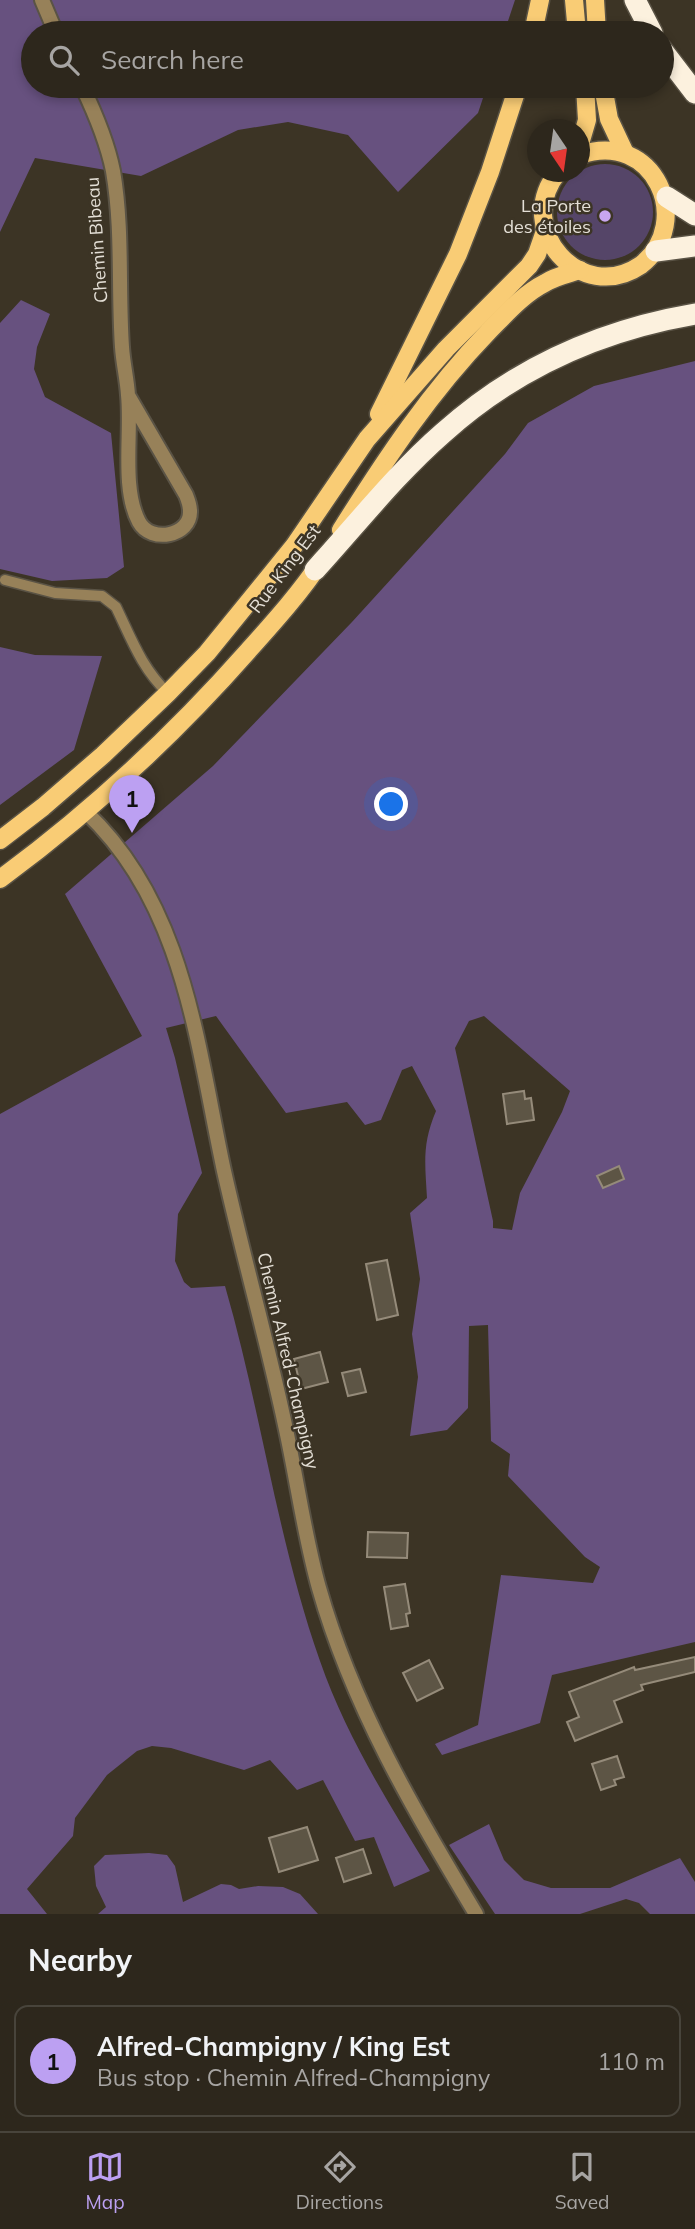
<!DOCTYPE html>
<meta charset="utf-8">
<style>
:root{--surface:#2d271c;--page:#393329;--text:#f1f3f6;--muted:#a7a5a3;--line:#48443b;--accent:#bca0f2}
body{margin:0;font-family:Mulish,sans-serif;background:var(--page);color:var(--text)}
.compass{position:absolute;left:527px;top:119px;width:63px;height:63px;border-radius:50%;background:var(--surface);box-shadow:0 4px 10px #0003;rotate:167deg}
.you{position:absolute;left:392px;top:805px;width:24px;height:24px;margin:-18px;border:5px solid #fff;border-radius:50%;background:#1a73e8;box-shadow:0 0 0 10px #1a73e833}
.badge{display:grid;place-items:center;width:46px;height:46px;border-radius:50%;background:var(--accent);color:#111;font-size:23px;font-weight:700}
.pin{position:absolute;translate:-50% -58px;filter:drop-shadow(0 2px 4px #0008)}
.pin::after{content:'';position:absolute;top:37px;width:24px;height:21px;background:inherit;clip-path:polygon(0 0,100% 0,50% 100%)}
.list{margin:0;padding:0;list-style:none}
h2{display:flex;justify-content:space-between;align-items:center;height:91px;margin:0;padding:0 28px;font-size:30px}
h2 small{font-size:23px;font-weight:400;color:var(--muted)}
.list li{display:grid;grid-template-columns:46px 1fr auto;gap:21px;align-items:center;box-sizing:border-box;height:112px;margin:0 14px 14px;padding:0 14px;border:2px solid var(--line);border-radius:14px}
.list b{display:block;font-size:26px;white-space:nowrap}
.list p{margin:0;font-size:23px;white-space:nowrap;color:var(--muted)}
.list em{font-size:23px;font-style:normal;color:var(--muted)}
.icon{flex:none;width:38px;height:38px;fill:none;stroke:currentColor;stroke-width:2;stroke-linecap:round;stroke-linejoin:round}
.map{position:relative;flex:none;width:695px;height:1914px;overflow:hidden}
.search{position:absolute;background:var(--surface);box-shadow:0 4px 10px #0003;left:21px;right:21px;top:21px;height:77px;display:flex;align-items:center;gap:18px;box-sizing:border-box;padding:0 24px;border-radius:38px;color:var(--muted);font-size:26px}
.sheet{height:217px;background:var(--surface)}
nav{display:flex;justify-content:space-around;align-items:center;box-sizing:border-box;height:98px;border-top:2px solid var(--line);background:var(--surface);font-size:19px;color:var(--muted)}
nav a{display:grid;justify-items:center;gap:4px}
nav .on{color:var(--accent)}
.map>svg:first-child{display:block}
.green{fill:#554568}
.forest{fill:#67517f;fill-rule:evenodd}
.building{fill:#5d5545;stroke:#958b7a;stroke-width:2}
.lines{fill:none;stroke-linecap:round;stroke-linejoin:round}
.service-casing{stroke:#5a5345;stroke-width:13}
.minor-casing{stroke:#5a5345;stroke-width:18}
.tertiary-casing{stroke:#5a5345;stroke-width:18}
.primary-casing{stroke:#5a5345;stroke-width:21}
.motorway-casing{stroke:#5a5345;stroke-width:24}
.service{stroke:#978159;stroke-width:10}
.minor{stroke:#978159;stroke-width:14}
.tertiary{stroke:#978159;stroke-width:14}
.primary{stroke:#f9cc75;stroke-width:18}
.motorway{stroke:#fcf1de;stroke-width:21}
.poi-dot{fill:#c8a6ef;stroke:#3c3425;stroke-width:2.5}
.labels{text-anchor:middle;stroke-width:5;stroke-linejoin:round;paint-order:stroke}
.poi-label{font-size:18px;fill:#e4dfd6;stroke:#3c3425;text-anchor:end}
.street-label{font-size:18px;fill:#e4dfd6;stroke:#3c3425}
</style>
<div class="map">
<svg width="695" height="1914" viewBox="0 0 695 1914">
<rect width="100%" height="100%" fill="#3c3425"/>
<circle class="green" cx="605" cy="212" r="48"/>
<g class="forest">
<path d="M 0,0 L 515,0 L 504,33 L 33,33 L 33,86 L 487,86 L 478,113 L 398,192 L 348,135 L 288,122 L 238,130 L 141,176 L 35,158 L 0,232 Z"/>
<path d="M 21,300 L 50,314 L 37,347 L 34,369 L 45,397 L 111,433 L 124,567 L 107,578 L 52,581 L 0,569 L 0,323 Z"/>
<path d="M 695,361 L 695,1642 L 552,1675 L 540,1723 L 442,1755 L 435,1744 L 478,1725 L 501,1575 L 593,1583 L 600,1567 L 585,1557 L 508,1476 L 510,1454 L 491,1441 L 488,1325 L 469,1326 L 468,1408 L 447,1430 L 410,1436 L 418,1377 L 412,1334 L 420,1279 L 410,1213 L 427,1198 C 425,1163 422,1144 436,1111 L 412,1066 L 402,1070 L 381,1120 L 365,1125 L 347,1102 L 286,1113 L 216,1016 L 166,1028 L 175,1058 L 202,1173 L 178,1214 L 175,1261 L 184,1282 L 191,1288 L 225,1286 C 261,1410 277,1539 320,1661 C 346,1736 389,1804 430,1871 L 394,1887 L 374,1837 L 355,1841 L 323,1780 L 297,1790 L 270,1760 L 244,1770 L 171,1748 L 152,1746 L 137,1751 L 107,1775 L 75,1818 L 73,1836 L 27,1889 L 47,1914 L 0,1914 L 0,1114 L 142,1036 L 65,894 L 213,766 L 352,622 L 505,454 L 528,423 L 594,386 ZM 484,1016 L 570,1091 L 562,1112 L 520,1193 L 512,1230 L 493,1228 L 493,1221 L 455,1048 L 469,1021 Z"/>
<path d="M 0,647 L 35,655 L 102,656 L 74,750 L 0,805 Z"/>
<path d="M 489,1824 L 504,1860 L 524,1880 L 551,1888 L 610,1888 L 680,1858 L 695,1882 L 695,1914 L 650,1914 L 639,1903 L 626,1899 L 580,1914 L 495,1914 L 449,1845 Z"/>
<path d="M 149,1853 L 167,1855 L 175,1866 L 183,1902 L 221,1884 L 231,1885 L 239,1889 L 258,1886 L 283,1887 L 300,1894 L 318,1914 L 98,1914 L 106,1907 L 96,1886 L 94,1866 L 105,1855 Z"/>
</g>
<g class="building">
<path d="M 524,1091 L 525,1099 L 531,1098 L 534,1120 L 507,1124 L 503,1094 Z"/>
<path d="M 619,1166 L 624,1179 L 603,1188 L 597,1176 Z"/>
<path d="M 387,1260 L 398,1315 L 377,1320 L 366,1264 Z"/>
<path d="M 320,1352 L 328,1382 L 301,1389 L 294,1359 Z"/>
<path d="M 360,1369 L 366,1392 L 348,1396 L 342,1373 Z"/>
<path d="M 368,1532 L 408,1533 L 407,1558 L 367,1557 Z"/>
<path d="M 405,1584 L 410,1613 L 406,1614 L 408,1626 L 391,1629 L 384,1587 Z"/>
<path d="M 695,1657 L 695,1672 L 641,1685 L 643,1690 L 614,1701 L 622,1722 L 575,1741 L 567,1722 L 579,1717 L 569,1692 L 634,1667 L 635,1670 Z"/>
<path d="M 429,1660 L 443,1688 L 417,1701 L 403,1673 Z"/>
<path d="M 617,1756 L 624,1777 L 614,1780 L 616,1785 L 601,1790 L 592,1764 Z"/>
<path d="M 307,1827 L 318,1860 L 279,1872 L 269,1838 Z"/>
<path d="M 363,1849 L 371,1873 L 344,1882 L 336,1858 Z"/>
</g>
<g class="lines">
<g class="service-casing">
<path id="service" d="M 5,580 L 55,593 L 102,596 L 116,607 C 131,638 142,669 168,693"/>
</g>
<g class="minor-casing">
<g id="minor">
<path d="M 42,0 L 56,33"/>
<path d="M 82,86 C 95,113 107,141 113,171 C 123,229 118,289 122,347 C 123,363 127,379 128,395 C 132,433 121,488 139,522 C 151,544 191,536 190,511 C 190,506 188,500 186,495 L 129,397"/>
</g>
</g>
<g class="tertiary-casing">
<path id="tertiary" d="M 86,812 C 185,905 197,1046 224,1171 C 243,1256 267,1340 285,1425 C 297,1479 304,1535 319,1588 C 352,1705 414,1811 476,1914"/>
</g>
<g class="primary-casing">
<g id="primary">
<path d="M 574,0 L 577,33"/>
<path d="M 595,0 L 597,33"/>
<path d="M 533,33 L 540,0"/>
<path d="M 603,86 L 609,119 L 625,153"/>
<path d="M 580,144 L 587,120 L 585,86"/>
<path d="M 558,172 C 512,229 581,306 641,265 C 695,222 654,129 580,155"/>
<path d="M 379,414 L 458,254 L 490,172 L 518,86"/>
<path d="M 341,530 C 385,460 430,392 488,332 C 505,315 523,294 545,283 C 556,276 568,274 580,270"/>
<path d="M 0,840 L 43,807 L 103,755 L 168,693 L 207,653 L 294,546 L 367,439 L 446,349 L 529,266 L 537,254 L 545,231"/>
<path d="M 0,879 C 91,812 173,736 248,651 C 274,622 301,592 322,560"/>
</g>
</g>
<g class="motorway-casing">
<g id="motorway">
<path d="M 635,0 L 652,33"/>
<path d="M 662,50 L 695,93"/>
<path d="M 667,197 L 695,215"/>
<path d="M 656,251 L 695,246"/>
<path d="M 315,570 C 357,524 396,474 443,433 C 514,369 601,330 695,314"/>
</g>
</g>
<use href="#service" class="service"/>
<use href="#minor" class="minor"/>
<use href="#tertiary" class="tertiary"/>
<use href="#primary" class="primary"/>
<use href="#motorway" class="motorway"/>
</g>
<circle class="poi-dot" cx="605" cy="216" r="7"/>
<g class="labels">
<g class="poi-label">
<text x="591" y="212">La Porte<tspan x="591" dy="21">des étoiles</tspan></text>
</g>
<g class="street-label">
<text transform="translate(97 240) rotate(-94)" y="6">Chemin Bibeau</text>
<text transform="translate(285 569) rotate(-53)" y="6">Rue King Est</text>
<text transform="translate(288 1361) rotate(77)" y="6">Chemin Alfred-Champigny</text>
</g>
</g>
</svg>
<svg class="compass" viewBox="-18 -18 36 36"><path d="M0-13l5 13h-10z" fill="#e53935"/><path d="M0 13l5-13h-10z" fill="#a7a5a3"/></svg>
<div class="you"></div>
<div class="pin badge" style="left:132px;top:833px">1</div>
<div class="search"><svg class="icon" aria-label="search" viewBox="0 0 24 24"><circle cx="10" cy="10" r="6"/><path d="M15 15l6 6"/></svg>Search here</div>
</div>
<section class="sheet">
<h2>Nearby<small></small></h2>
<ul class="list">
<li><span class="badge">1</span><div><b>Alfred-Champigny / King Est</b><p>Bus stop · Chemin Alfred-Champigny</p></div><em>110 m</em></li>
</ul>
</section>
<nav>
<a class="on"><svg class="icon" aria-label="map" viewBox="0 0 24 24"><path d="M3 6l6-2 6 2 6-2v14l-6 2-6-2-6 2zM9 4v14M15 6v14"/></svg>Map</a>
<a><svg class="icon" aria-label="directions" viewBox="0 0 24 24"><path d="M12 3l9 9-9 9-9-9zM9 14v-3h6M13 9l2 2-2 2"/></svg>Directions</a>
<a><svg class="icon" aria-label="saved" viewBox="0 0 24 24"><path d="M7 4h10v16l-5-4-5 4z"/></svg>Saved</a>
</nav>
